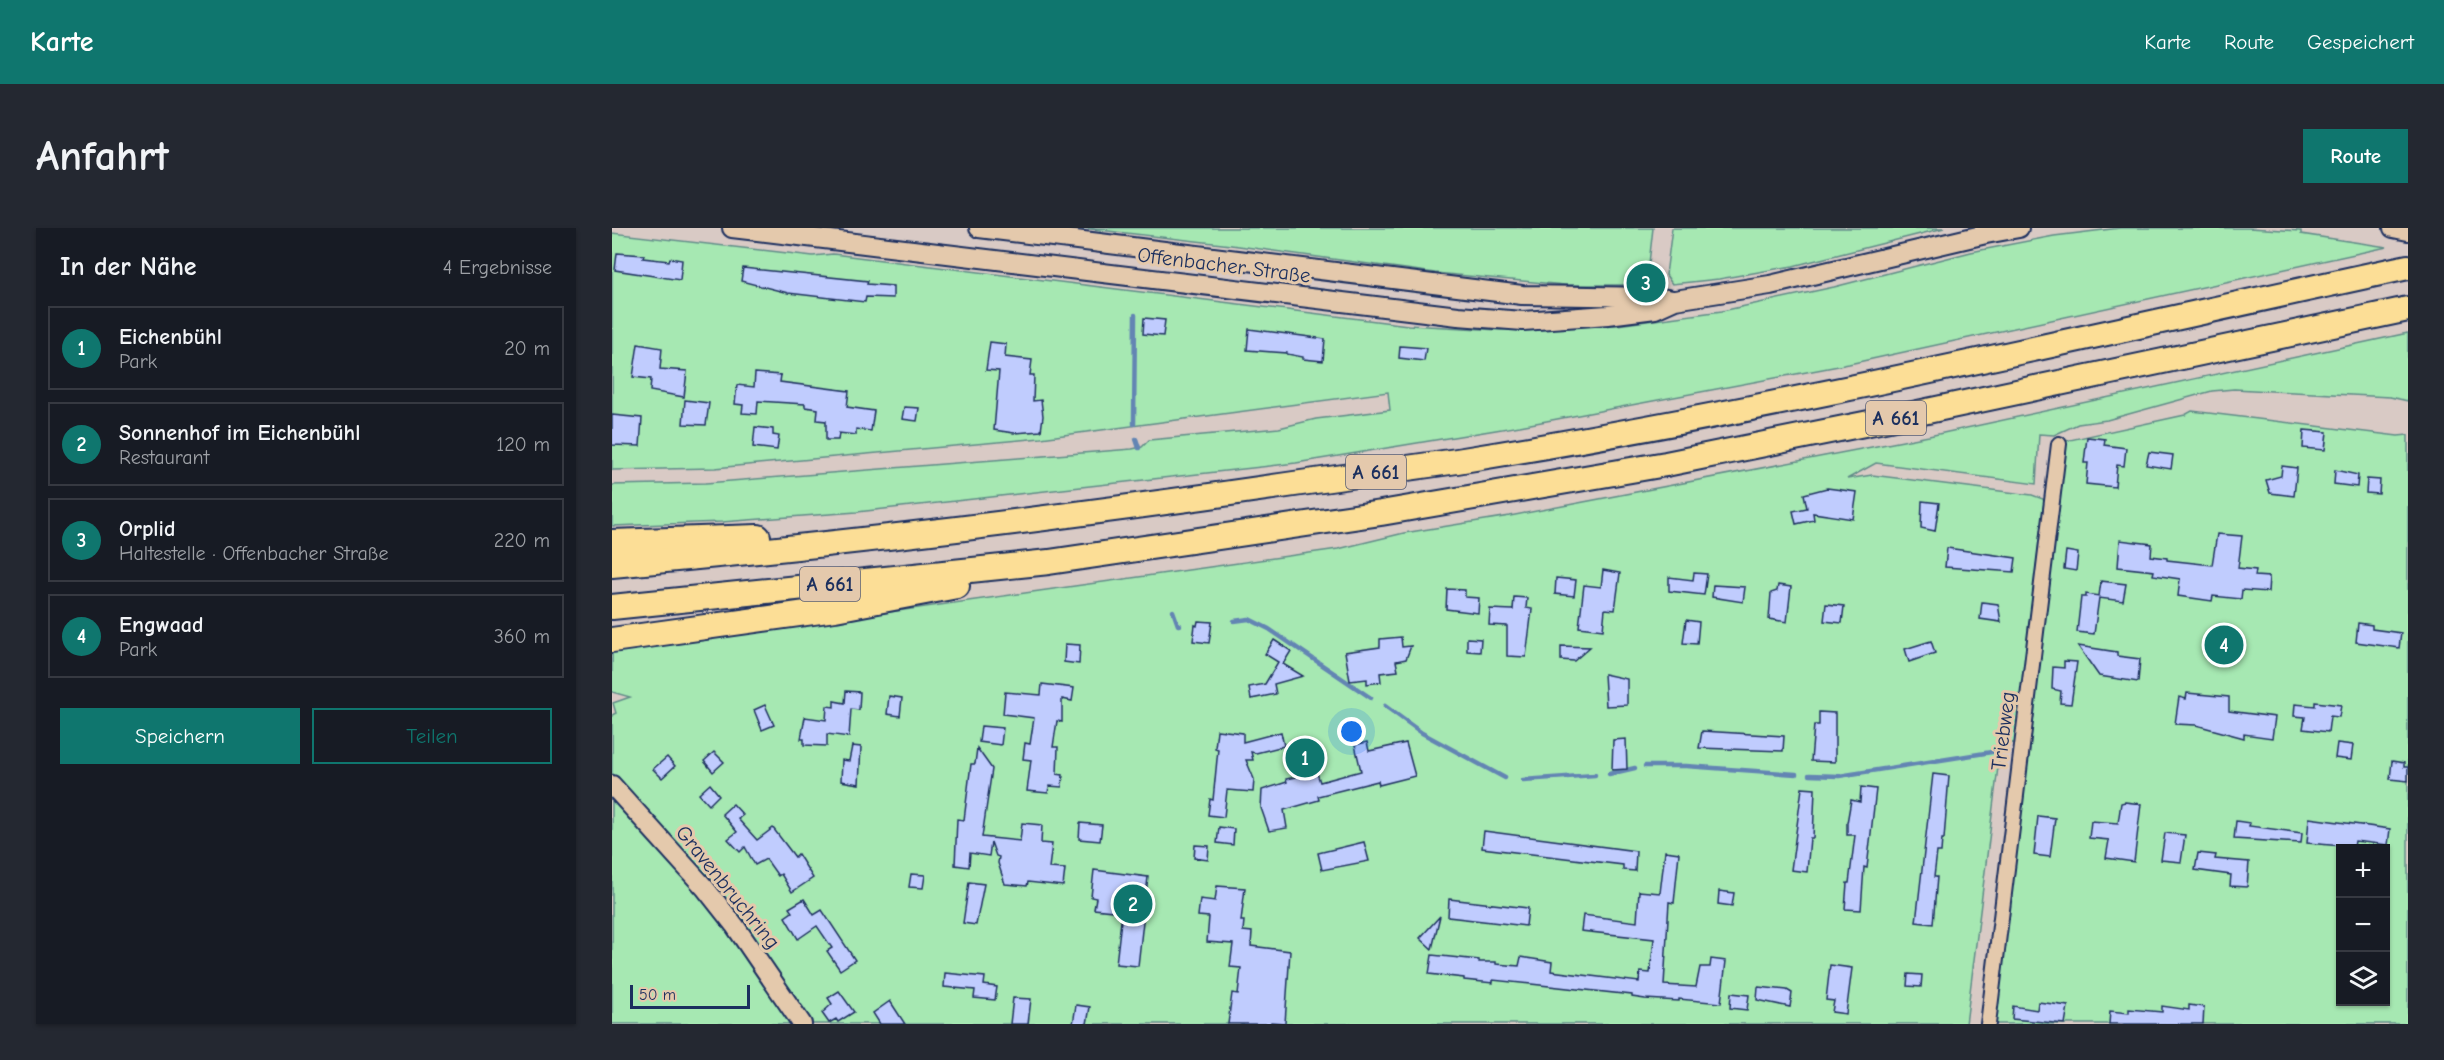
<!DOCTYPE html>
<html lang="de">
<meta charset="utf-8">
<style>
:root{--surface:#171b24;--page:#242831;--text:#f1f3f6;--muted:#9ea1a6;--line:#363941;--accent:#0f766e}
body{margin:0;font-family:"Comic Neue",sans-serif;background:var(--page);color:var(--text)}
.controls{position:absolute;right:18px;bottom:18px;display:grid;overflow:hidden;border-radius:0px;box-shadow:0 2px 4px #0004}
.controls button{width:54px;height:54px;display:grid;place-items:center;padding:0;border:0;border-bottom:2px solid var(--line);background:var(--surface);color:var(--text);font:30px sans-serif}
.scale{position:absolute;left:18px;bottom:15px;width:120px;box-sizing:border-box;padding-left:6px;border:3px solid #1b2f5e;border-top:0;font-size:16px;line-height:21px;white-space:nowrap;color:#1b2f5e;-webkit-text-stroke:4px #e4c9ac;paint-order:stroke}
.you{position:absolute;left:740px;top:504px;width:21px;height:21px;margin:-15px;border:4px solid #fff;border-radius:50%;background:#1a73e8;box-shadow:0 0 0 9px #1a73e833}
.badge{display:grid;place-items:center;width:39px;height:39px;border-radius:50%;background:var(--accent);color:#fff;font-size:20px;font-weight:700}
.pin{position:absolute;translate:-50% -50%;border:3px solid #fff;box-shadow:0 2px 6px #0006}
.list{margin:0;padding:0;list-style:none}
h2{display:flex;justify-content:space-between;align-items:center;height:78px;margin:0;padding:0 24px;font-size:26px}
h2 small{font-size:20px;font-weight:400;color:var(--muted)}
.list li{display:grid;grid-template-columns:39px 1fr auto;gap:18px;align-items:center;box-sizing:border-box;height:84px;margin:0 12px 12px;padding:0 12px;border:2px solid var(--line);border-radius:0px}
.list b{display:block;font-size:22px;white-space:nowrap}
.list p{margin:0;font-size:20px;white-space:nowrap;color:var(--muted)}
.list em{font-size:20px;font-style:normal;color:var(--muted)}
.actions{display:flex;gap:12px;padding:18px 24px}
.actions a{flex:1;padding:14px 0;border:2px solid var(--accent);border-radius:0px;text-align:center;font-size:21px;color:var(--accent)}
.actions .main{background:var(--accent);color:#fff}
.icon{flex:none;width:33px;height:33px;fill:none;stroke:currentColor;stroke-width:2;stroke-linecap:round;stroke-linejoin:round}
.map{position:relative;flex:none;width:1796px;height:796px;overflow:hidden;border-radius:0px}
header{display:flex;align-items:center;gap:36px;box-sizing:border-box;height:84px;padding:0 30px;background:var(--accent);color:#fff}
header strong{font-size:28px}
nav{display:flex;gap:33px;margin-inline-start:auto;font-size:21px}
.intro{display:flex;align-items:center;justify-content:space-between;box-sizing:border-box;height:144px;padding:0 36px}
h1{margin:0;font-size:42px}
.button{padding:15px 27px;border-radius:0px;background:var(--accent);color:#fff;font-size:21px;font-weight:700}
main{display:flex;gap:36px;padding:0 36px}
aside{flex:1;background:var(--surface);border-radius:0px;box-shadow:0 2px 4px #0004}
.map>svg:first-child{display:block}
.green{fill:#a6e8b2;stroke:#608c88;stroke-width:1.5;fill-rule:evenodd}
.lines{fill:none;stroke-linecap:round;stroke-linejoin:round}
.stream{stroke:#6385b3;stroke-width:4.5}
.building{fill:#c0ccfe;stroke:#1b2f5e;stroke-width:1.5}
.street-casing{stroke:#1b2f5e;stroke-width:18}
.secondary-casing{stroke:#1b2f5e;stroke-width:22}
.highway-casing{stroke:#1b2f5e;stroke-width:28}
.street{stroke:#e4c9ac;stroke-width:14}
.secondary{stroke:#e4c9ac;stroke-width:18}
.highway{stroke:#fcde96;stroke-width:24}
.labels{text-anchor:middle;stroke-width:6;stroke-linejoin:round;paint-order:stroke}
.shield{fill:#e4c9ac;stroke:#575d75;stroke-width:1.5}
.shield-label{font-size:20px;font-weight:bold;fill:#1b2f5e}
.street-label{font-size:21px;fill:#1b2f5e;stroke:#e4c9ac}
</style>
<header>
<strong>Karte</strong>
<nav><a>Karte</a><a>Route</a><a>Gespeichert</a></nav>
</header>
<div class="intro"><h1>Anfahrt</h1><a class="button">Route</a></div>
<main>
<aside>
<h2>In der Nähe<small>4 Ergebnisse</small></h2>
<ul class="list">
<li><span class="badge">1</span><div><b>Eichenbühl</b><p>Park</p></div><em>20 m</em></li>
<li><span class="badge">2</span><div><b>Sonnenhof im Eichenbühl</b><p>Restaurant</p></div><em>120 m</em></li>
<li><span class="badge">3</span><div><b>Orplid</b><p>Haltestelle · Offenbacher Straße</p></div><em>220 m</em></li>
<li><span class="badge">4</span><div><b>Engwaad</b><p>Park</p></div><em>360 m</em></li>
</ul>
<div class="actions"><a class="main">Speichern</a><a>Teilen</a></div>
</aside>
<div class="map">
<svg width="1796" height="796" viewBox="0 0 1796 796">
<rect width="100%" height="100%" fill="#d9cac5"/>
<filter id="ink" filterUnits="userSpaceOnUse"><feTurbulence type="fractalNoise" baseFrequency=".0167" numOctaves="2"/><feDisplacementMap in="SourceGraphic" scale="12" xChannelSelector="R" yChannelSelector="G"/><feConvolveMatrix kernelMatrix="1 2 1 2 8 2 1 2 1" color-interpolation-filters="sRGB"/></filter>
<g filter="url(#ink)">
<g class="green">
<path d="M 470,0 L 1041,0 L 1036,44 L 1022,57 L 953,57 L 823,45 L 619,17 Z"/>
<path d="M 1060,0 L 1332,0 L 1181,38 L 1107,51 L 1060,56 L 1054,47 Z"/>
<path d="M 1508,0 L 1637,0 L 1689,3 L 1689,6 L 1775,19 L 1237,136 L 908,198 L 684,235 L 245,284 L 110,294 L 0,298 L 0,257 L 94,255 L 520,221 L 530,219 L 537,212 L 667,200 L 704,191 L 778,182 L 776,164 L 429,210 L 103,240 L 0,242 L 0,5 L 201,28 L 221,26 L 796,97 L 888,102 L 1005,97 L 1110,83 L 1222,59 L 1359,24 L 1442,8 Z"/>
<path d="M 1796,105 L 1796,173 L 1778,169 L 1622,161 L 1600,163 L 1495,192 L 1466,196 L 1442,207 L 1427,206 L 1424,256 L 1264,235 L 1235,251 L 1260,247 L 1420,267 L 1431,271 L 1432,274 L 1403,515 L 1389,515 L 1354,796 L 199,796 L 98,656 L 0,545 L 0,487 L 4,485 L 1,475 L 18,469 L 0,464 L 0,423 L 726,321 L 792,305 L 898,288 L 1317,208 Z"/>
<path d="M 1580,183 L 1786,208 L 1796,207 L 1796,796 L 1382,796 L 1453,213 L 1573,187 ZM 1728,620 L 1774,620 L 1774,774 L 1728,774 Z"/>
<path d="M 0,568 L 86,663 L 183,796 L 0,796 Z"/>
</g>
<g class="lines">
<g class="stream">
<path d="M 522,196 L 523,87"/>
<path d="M 524,211 L 527,220"/>
<path d="M 561,383 L 566,397 L 568,397"/>
<path d="M 622,393 L 637,391 L 657,401 L 759,470"/>
<path d="M 773,478 L 810,505 L 893,550"/>
<path d="M 1033,538 L 1074,538 L 1184,546"/>
<path d="M 997,546 L 1023,540"/>
<path d="M 1197,547 L 1227,548 L 1386,523"/>
<path d="M 911,552 L 983,547"/>
</g>
</g>
<g class="building">
<path d="M 5,25 L 32,27 L 31,30 L 57,33 L 58,30 L 70,32 L 68,52 L 3,42 Z"/>
<path d="M 131,40 L 256,53 L 255,56 L 281,58 L 281,70 L 254,69 L 253,74 L 176,65 L 129,53 Z"/>
<path d="M 532,90 L 553,92 L 551,108 L 531,106 Z"/>
<path d="M 637,101 L 713,111 L 711,133 L 691,131 L 691,129 L 675,126 L 675,125 L 635,122 Z"/>
<path d="M 378,114 L 394,116 L 393,129 L 420,132 L 418,147 L 422,147 L 421,173 L 429,172 L 431,188 L 429,203 L 402,205 L 382,202 L 387,143 L 374,142 Z"/>
<path d="M 26,116 L 50,120 L 48,141 L 75,143 L 72,169 L 38,163 L 39,151 L 21,149 Z"/>
<path d="M 788,118 L 814,120 L 812,133 L 787,130 Z"/>
<path d="M 143,145 L 169,147 L 168,154 L 237,163 L 235,179 L 262,183 L 259,203 L 244,201 L 244,207 L 227,205 L 226,212 L 214,212 L 214,193 L 205,192 L 206,181 L 193,179 L 193,176 L 146,173 L 145,186 L 130,185 L 131,177 L 123,176 L 125,157 L 142,159 Z"/>
<path d="M 73,172 L 97,175 L 94,197 L 71,196 Z"/>
<path d="M 292,179 L 307,180 L 305,193 L 290,191 Z"/>
<path d="M 0,187 L 30,190 L 28,218 L 0,217 Z"/>
<path d="M 143,199 L 161,201 L 161,207 L 167,208 L 165,222 L 141,219 Z"/>
<path d="M 1692,202 L 1715,204 L 1713,222 L 1691,220 Z"/>
<path d="M 1475,209 L 1493,211 L 1492,217 L 1514,220 L 1512,238 L 1505,237 L 1503,259 L 1474,256 L 1476,235 L 1472,235 Z"/>
<path d="M 1537,224 L 1561,227 L 1559,241 L 1534,237 Z"/>
<path d="M 1670,238 L 1685,240 L 1682,268 L 1658,265 L 1654,252 L 1669,248 Z"/>
<path d="M 1723,242 L 1746,247 L 1745,259 L 1722,256 Z"/>
<path d="M 1755,251 L 1768,252 L 1767,266 L 1754,265 Z"/>
<path d="M 1215,260 L 1245,264 L 1241,291 L 1201,285 L 1202,292 L 1184,296 L 1181,283 L 1195,280 L 1192,266 Z"/>
<path d="M 1310,273 L 1327,275 L 1323,303 L 1309,300 Z"/>
<path d="M 1605,306 L 1630,308 L 1626,340 L 1644,342 L 1643,348 L 1657,349 L 1656,364 L 1630,362 L 1629,371 L 1601,368 L 1600,373 L 1566,368 L 1568,351 L 1541,347 L 1542,343 L 1506,339 L 1508,312 L 1540,316 L 1539,328 L 1555,330 L 1555,332 L 1600,337 Z"/>
<path d="M 1335,320 L 1404,330 L 1402,344 L 1333,339 Z"/>
<path d="M 1454,323 L 1466,325 L 1464,343 L 1452,341 Z"/>
<path d="M 991,342 L 1008,345 L 1003,382 L 993,381 L 991,402 L 967,399 L 972,357 L 989,359 Z"/>
<path d="M 1082,345 L 1095,346 L 1092,367 L 1057,363 L 1057,349 L 1081,352 Z"/>
<path d="M 944,350 L 964,352 L 962,368 L 943,366 Z"/>
<path d="M 1489,353 L 1514,356 L 1511,373 L 1487,370 L 1482,406 L 1465,404 L 1469,369 L 1474,369 L 1474,366 L 1487,368 Z"/>
<path d="M 1101,357 L 1133,359 L 1131,374 L 1100,369 Z"/>
<path d="M 1166,357 L 1179,359 L 1175,394 L 1157,391 L 1159,365 L 1165,363 Z"/>
<path d="M 835,361 L 853,362 L 853,369 L 867,370 L 866,385 L 834,381 Z"/>
<path d="M 902,369 L 915,370 L 914,380 L 920,381 L 914,429 L 895,428 L 895,398 L 877,397 L 878,381 L 901,382 Z"/>
<path d="M 1370,374 L 1386,376 L 1389,394 L 1368,391 Z"/>
<path d="M 1214,376 L 1232,378 L 1230,395 L 1212,393 Z"/>
<path d="M 1074,392 L 1087,394 L 1085,416 L 1071,415 Z"/>
<path d="M 586,393 L 600,394 L 597,415 L 581,413 L 583,397 L 585,398 Z"/>
<path d="M 1746,395 L 1760,397 L 1760,401 L 1789,405 L 1787,420 L 1744,414 Z"/>
<path d="M 789,409 L 790,419 L 799,418 L 794,431 L 784,433 L 786,443 L 768,445 L 769,454 L 755,456 L 755,451 L 738,453 L 733,424 L 768,419 L 768,411 Z"/>
<path d="M 855,410 L 869,411 L 868,424 L 855,423 Z"/>
<path d="M 662,412 L 679,423 L 671,436 L 691,448 L 662,456 L 664,466 L 639,471 L 637,459 L 653,456 L 666,434 L 653,426 Z"/>
<path d="M 1319,413 L 1323,425 L 1297,434 L 1293,421 Z"/>
<path d="M 453,416 L 468,417 L 467,436 L 452,434 Z"/>
<path d="M 949,418 L 978,419 L 962,433 L 949,432 Z"/>
<path d="M 1466,418 L 1505,424 L 1505,428 L 1528,431 L 1526,454 L 1487,448 Z"/>
<path d="M 1452,433 L 1465,434 L 1459,476 L 1448,475 L 1449,463 L 1440,461 L 1441,439 L 1452,440 Z"/>
<path d="M 992,446 L 1015,451 L 1015,477 L 994,478 Z"/>
<path d="M 430,456 L 462,460 L 460,473 L 450,471 L 450,494 L 445,493 L 441,519 L 446,519 L 445,546 L 451,547 L 450,559 L 437,558 L 436,565 L 415,563 L 419,532 L 411,531 L 413,515 L 418,516 L 422,490 L 391,486 L 393,464 L 429,467 Z"/>
<path d="M 234,463 L 248,464 L 247,482 L 239,481 L 237,509 L 215,506 L 215,518 L 192,517 L 192,511 L 189,511 L 193,489 L 214,492 L 215,478 L 222,479 L 222,473 L 233,475 Z"/>
<path d="M 1575,465 L 1617,469 L 1617,483 L 1663,489 L 1660,510 L 1632,506 L 1632,510 L 1584,497 L 1563,496 L 1567,469 L 1574,471 Z"/>
<path d="M 277,468 L 290,470 L 288,488 L 275,486 Z"/>
<path d="M 1703,474 L 1729,477 L 1727,489 L 1718,488 L 1716,504 L 1691,501 L 1693,489 L 1682,488 L 1683,476 L 1703,478 Z"/>
<path d="M 153,477 L 162,497 L 150,502 L 142,482 Z"/>
<path d="M 1207,484 L 1223,485 L 1223,534 L 1199,533 L 1202,497 L 1207,497 Z"/>
<path d="M 369,498 L 391,500 L 389,517 L 367,514 Z"/>
<path d="M 605,502 L 631,505 L 631,514 L 669,504 L 672,518 L 644,525 L 639,524 L 641,532 L 634,532 L 642,551 L 641,564 L 615,562 L 612,589 L 596,587 L 598,571 L 601,572 L 606,521 L 603,520 Z"/>
<path d="M 1090,503 L 1172,508 L 1171,523 L 1087,520 Z"/>
<path d="M 1014,511 L 1015,541 L 1000,542 L 1001,512 Z"/>
<path d="M 755,514 L 757,523 L 794,515 L 803,548 L 767,557 L 766,553 L 706,568 L 707,572 L 672,582 L 675,600 L 657,603 L 649,580 L 650,562 L 675,554 L 674,551 L 688,548 L 682,529 L 695,525 L 700,543 L 704,542 L 708,554 L 749,543 L 743,517 Z"/>
<path d="M 1725,515 L 1741,517 L 1739,532 L 1723,530 Z"/>
<path d="M 240,518 L 249,519 L 247,556 L 229,553 L 230,532 L 237,533 Z"/>
<path d="M 365,520 L 380,541 L 370,609 L 408,613 L 410,595 L 430,597 L 429,615 L 440,616 L 437,640 L 453,641 L 451,658 L 416,654 L 415,658 L 393,656 L 386,635 L 387,629 L 384,628 L 379,614 L 377,628 L 358,625 L 357,639 L 343,637 L 345,591 L 352,592 L 359,536 L 363,536 Z"/>
<path d="M 102,524 L 112,534 L 101,544 L 92,533 Z"/>
<path d="M 55,529 L 63,538 L 50,550 L 41,541 Z"/>
<path d="M 1780,533 L 1792,535 L 1792,539 L 1796,539 L 1796,553 L 1778,551 Z"/>
<path d="M 1321,546 L 1337,548 L 1332,611 L 1330,611 L 1329,624 L 1325,624 L 1322,649 L 1325,649 L 1321,696 L 1304,694 Z"/>
<path d="M 98,556 L 107,567 L 97,577 L 87,566 Z"/>
<path d="M 1249,559 L 1264,561 L 1255,640 L 1252,639 L 1249,682 L 1233,681 L 1235,655 L 1237,655 L 1243,607 L 1235,607 L 1235,595 L 1239,572 L 1248,574 Z"/>
<path d="M 1190,560 L 1203,561 L 1201,610 L 1198,610 L 1195,644 L 1179,642 Z"/>
<path d="M 1513,574 L 1529,576 L 1522,634 L 1494,630 L 1497,612 L 1477,610 L 1479,593 L 1506,595 L 1509,575 Z"/>
<path d="M 121,576 L 131,587 L 126,591 L 145,612 L 161,600 L 183,629 L 186,626 L 201,650 L 180,664 L 169,646 L 166,648 L 154,631 L 143,637 L 133,619 L 128,624 L 116,611 L 125,604 L 110,586 Z"/>
<path d="M 1426,588 L 1443,590 L 1438,629 L 1422,627 Z"/>
<path d="M 1697,590 L 1778,601 L 1776,617 L 1743,613 L 1742,619 L 1695,615 Z"/>
<path d="M 1624,593 L 1638,595 L 1637,598 L 1690,605 L 1689,615 L 1622,611 Z"/>
<path d="M 468,595 L 490,597 L 488,613 L 467,611 Z"/>
<path d="M 607,599 L 622,601 L 621,617 L 605,615 Z"/>
<path d="M 872,603 L 1024,623 L 1023,643 L 1011,642 L 1011,637 L 870,620 Z"/>
<path d="M 1553,605 L 1573,607 L 1569,634 L 1549,632 Z"/>
<path d="M 752,614 L 757,633 L 710,642 L 706,625 Z"/>
<path d="M 583,617 L 597,618 L 596,632 L 582,630 Z"/>
<path d="M 1053,623 L 1067,625 L 1062,675 L 1057,674 L 1052,757 L 1084,759 L 1088,739 L 1098,739 L 1099,731 L 1114,733 L 1109,775 L 1067,771 L 1067,773 L 1033,771 L 1020,769 L 1020,767 L 881,752 L 881,755 L 852,752 L 852,750 L 817,746 L 820,727 L 867,732 L 867,734 L 884,734 L 884,736 L 907,738 L 909,729 L 940,734 L 939,743 L 1027,754 L 1028,744 L 1038,745 L 1042,711 L 969,703 L 971,687 L 1025,694 L 1027,663 L 1048,665 Z"/>
<path d="M 1586,625 L 1604,627 L 1603,631 L 1637,634 L 1635,659 L 1618,658 L 1619,647 L 1583,642 Z"/>
<path d="M 482,642 L 536,649 L 526,738 L 504,736 L 510,684 L 482,681 L 484,670 L 479,669 Z"/>
<path d="M 299,646 L 313,647 L 311,660 L 297,659 Z"/>
<path d="M 357,654 L 372,656 L 364,697 L 351,695 Z"/>
<path d="M 605,658 L 633,660 L 629,693 L 632,693 L 631,703 L 640,704 L 639,718 L 678,723 L 673,795 L 659,794 L 658,796 L 616,796 L 620,765 L 626,766 L 629,740 L 618,739 L 621,716 L 595,714 L 597,689 L 586,688 L 588,671 L 603,673 Z"/>
<path d="M 1107,663 L 1122,665 L 1120,678 L 1106,676 Z"/>
<path d="M 192,671 L 202,687 L 210,682 L 243,732 L 228,742 L 215,723 L 220,720 L 205,698 L 186,711 L 173,689 L 180,684 L 177,680 Z"/>
<path d="M 837,671 L 916,680 L 914,698 L 836,689 Z"/>
<path d="M 828,688 L 820,721 L 808,710 Z"/>
<path d="M 1218,737 L 1240,740 L 1234,786 L 1220,784 L 1222,773 L 1214,772 Z"/>
<path d="M 333,745 L 373,749 L 372,757 L 385,759 L 383,772 L 362,770 L 363,762 L 332,759 Z"/>
<path d="M 1296,746 L 1310,747 L 1309,759 L 1295,758 Z"/>
<path d="M 1146,759 L 1175,762 L 1180,765 L 1178,779 L 1145,772 Z"/>
<path d="M 227,763 L 242,784 L 226,794 L 224,791 L 217,795 L 210,785 L 220,776 L 216,770 Z"/>
<path d="M 1119,765 L 1137,767 L 1135,782 L 1118,780 Z"/>
<path d="M 401,770 L 419,771 L 416,796 L 398,796 Z"/>
<path d="M 278,773 L 293,796 L 268,796 L 261,785 Z"/>
<path d="M 1426,774 L 1456,778 L 1453,796 L 1400,791 L 1401,778 L 1425,782 Z"/>
<path d="M 464,777 L 478,779 L 475,796 L 461,796 Z"/>
<path d="M 1577,777 L 1592,779 L 1591,796 L 1497,796 L 1498,783 L 1517,785 L 1517,781 L 1550,784 L 1550,778 L 1577,782 Z"/>
</g>
<g class="lines">
<g class="street-casing">
<path id="street" d="M 1376,796 L 1447,216"/>
</g>
<g class="secondary-casing">
<g id="secondary">
<path d="M 120,0 L 846,88 L 911,93 L 996,87 L 1043,81 L 1063,72 L 1158,57 L 1374,6 L 1407,0"/>
<path d="M 367,0 L 910,67 L 1044,69 L 1061,72"/>
<path d="M 1781,0 L 1796,3"/>
<path d="M 0,557 L 93,660 L 123,698 L 190,796"/>
</g>
</g>
<g class="highway-casing">
<g id="highway">
<path d="M 0,314 L 146,309"/>
<path d="M 0,337 C 228,317 455,289 682,256 C 736,248 791,241 845,233 C 1165,182 1480,107 1796,39"/>
<path d="M 0,379 L 437,334 L 769,285 L 1054,236 L 1287,189 L 1796,81"/>
<path d="M 0,412 L 223,381 L 345,358"/>
</g>
</g>
<use href="#street" class="street"/>
<use href="#secondary" class="secondary"/>
<use href="#highway" class="highway"/>
</g>
</g>
<g class="labels">
<g class="shield">
<rect x="1254" y="173" width="60" height="34" rx="4.5"/>
<rect x="734" y="227" width="60" height="34" rx="4.5"/>
<rect x="188" y="339" width="60" height="34" rx="4.5"/>
</g>
<g class="shield-label">
<text x="1284" y="197">A 661</text>
<text x="764" y="251">A 661</text>
<text x="218" y="363">A 661</text>
</g>
<g class="street-label">
<text transform="translate(612 37) rotate(7)" y="7">Offenbacher Straße</text>
<text transform="translate(1391 503) rotate(-83)" y="7">Triebweg</text>
<text transform="translate(116 659) rotate(51)" y="7">Gravenbruchring</text>
</g>
</g>
</svg>
<div class="controls">
<button>+</button>
<button>−</button>
<button><svg class="icon" aria-label="layers" viewBox="0 0 24 24"><path d="M12 4l9 5-9 5-9-5zM3 14l9 5 9-5"/></svg></button>
</div>
<div class="scale">50 m</div>
<div class="you"></div>
<div class="pin badge" style="left:693px;top:530px">1</div>
<div class="pin badge" style="left:521px;top:676px">2</div>
<div class="pin badge" style="left:1034px;top:55px">3</div>
<div class="pin badge" style="left:1612px;top:417px">4</div>
</div>
</main>
